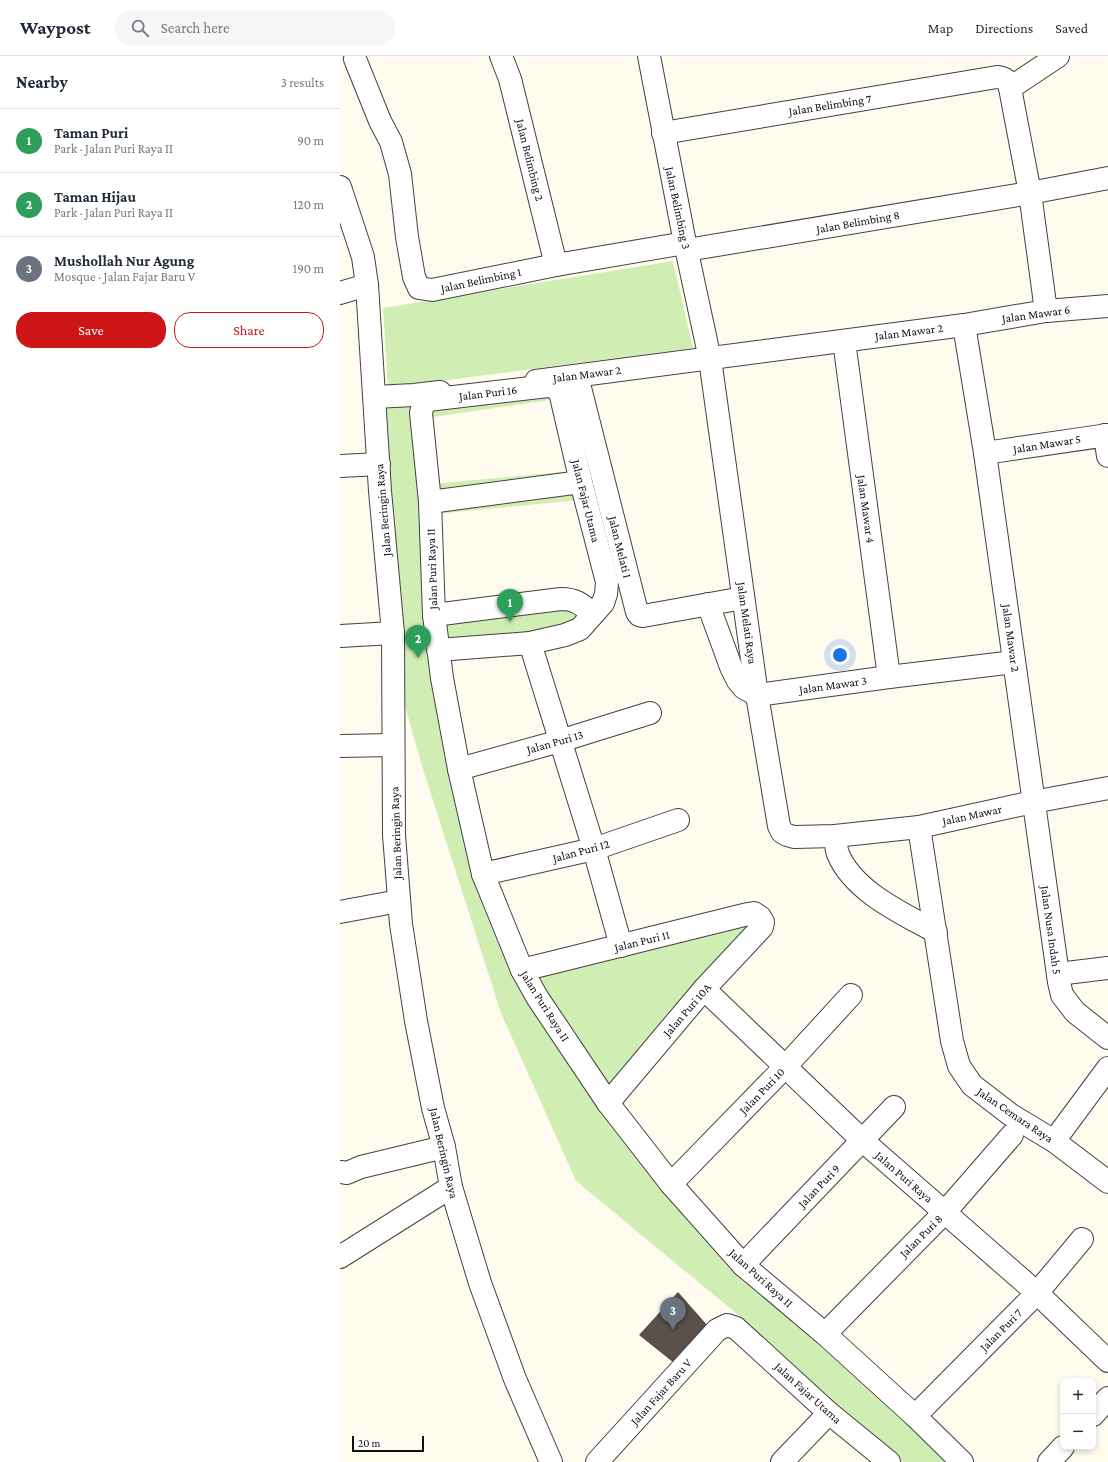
<!DOCTYPE html>
<meta charset="utf-8">
<style>
:root{--surface:#fff;--page:#f6f6f7;--text:#1f2937;--muted:#747a83;--line:#e0e1e3;--accent:#ce1619}
body{margin:0;font-family:"Crimson Pro",serif;background:var(--page);color:var(--text)}
.controls{position:absolute;right:12px;bottom:12px;display:grid;overflow:hidden;border-radius:8px;box-shadow:0 2px 6px #0003}
.controls button{width:36px;height:36px;display:grid;place-items:center;padding:0;border:0;border-bottom:1px solid var(--line);background:var(--surface);color:var(--text);font:20px sans-serif}
.scale{position:absolute;left:12px;bottom:10px;width:72px;box-sizing:border-box;padding-left:4px;border:2px solid #0e0e0e;border-top:0;font-size:11px;line-height:14px;white-space:nowrap;color:#0e0e0e;-webkit-text-stroke:3px #fff;paint-order:stroke}
.you{position:absolute;left:500px;top:599px;width:14px;height:14px;margin:-10px;border:3px solid #fff;border-radius:50%;background:#1a73e8;box-shadow:0 0 0 6px #1a73e833}
.badge{display:grid;place-items:center;width:26px;height:26px;border-radius:50%;background:var(--accent);color:#fff;font-size:13px;font-weight:700}
.pin{position:absolute;translate:-50% -33px;filter:drop-shadow(0 1px 2px #0008)}
.pin::after{content:'';position:absolute;top:21px;width:14px;height:12px;background:inherit;clip-path:polygon(0 0,100% 0,50% 100%)}
.list{margin:0;padding:0;list-style:none}
h2{display:flex;justify-content:space-between;align-items:center;height:52px;margin:0;padding:0 16px;font-size:17px}
h2 small{font-size:13px;font-weight:400;color:var(--muted)}
.list li{display:grid;grid-template-columns:26px 1fr auto;gap:12px;align-items:center;box-sizing:border-box;height:64px;padding:0 16px;border-top:1px solid var(--line)}
.list b{display:block;font-size:15px;white-space:nowrap}
.list p{margin:0;font-size:13px;white-space:nowrap;color:var(--muted)}
.list em{font-size:13px;font-style:normal;color:var(--muted)}
.actions{display:flex;gap:8px;padding:12px 16px}
.actions a{flex:1;padding:9px 0;border:1px solid var(--accent);border-radius:16px;text-align:center;font-size:14px;color:var(--accent)}
.actions .main{background:var(--accent);color:#fff}
.icon{flex:none;width:22px;height:22px;fill:none;stroke:currentColor;stroke-width:2;stroke-linecap:round;stroke-linejoin:round}
.map{position:relative;flex:none;width:768px;height:1406px;overflow:hidden}
header{display:flex;align-items:center;gap:24px;box-sizing:border-box;height:56px;padding:0 20px;background:var(--surface);border-bottom:1px solid var(--line)}
header strong{font-size:19px}
nav{display:flex;gap:22px;margin-inline-start:auto;font-size:14px}
.search{width:280px;height:36px;background:var(--page);display:flex;align-items:center;gap:10px;box-sizing:border-box;padding:0 14px;border-radius:22px;color:var(--muted);font-size:15px}
main{display:flex}
aside{flex:1;background:var(--surface)}
.map>svg:first-child{display:block}
.green{fill:#d0eeb4}
.building{fill:#585049}
.lines{fill:none;stroke-linecap:round;stroke-linejoin:round}
.minor-casing{stroke:#414141;stroke-width:24}
.minor{stroke:#fff;stroke-width:22}
.labels{text-anchor:middle;stroke-width:4;stroke-linejoin:round;paint-order:stroke}
.street-label{font-size:12px;fill:#0e0e0e;stroke:#fff}
</style>
<header>
<strong>Waypost</strong>
<div class="search"><svg class="icon" aria-label="search" viewBox="0 0 24 24"><circle cx="10" cy="10" r="6"/><path d="M15 15l6 6"/></svg>Search here</div>
<nav><a>Map</a><a>Directions</a><a>Saved</a></nav>
</header>
<main>
<aside>
<h2>Nearby<small>3 results</small></h2>
<ul class="list">
<li><span class="badge" style="background:#2e9e5b">1</span><div><b>Taman Puri</b><p>Park · Jalan Puri Raya II</p></div><em>90 m</em></li>
<li><span class="badge" style="background:#2e9e5b">2</span><div><b>Taman Hijau</b><p>Park · Jalan Puri Raya II</p></div><em>120 m</em></li>
<li><span class="badge" style="background:#6b7280">3</span><div><b>Mushollah Nur Agung</b><p>Mosque · Jalan Fajar Baru V</p></div><em>190 m</em></li>
</ul>
<div class="actions"><a class="main">Save</a><a>Share</a></div>
</aside>
<div class="map">
<svg width="768" height="1406" viewBox="0 0 768 1406">
<rect width="100%" height="100%" fill="#fffcef"/>
<g class="green">
<path d="M 333,205 L 353,292 L 48,332 L 43,252 Z"/>
<path d="M 212,332 L 217,343 L 86,362 L 87,348 Z"/>
<path d="M 75,344 L 129,796 L 262,1051 L 567,1365 L 610,1406 L 563,1406 L 494,1350 L 397,1258 L 236,1125 L 161,957 L 82,710 L 61,636 L 40,347 Z"/>
<path d="M 233,415 L 239,444 L 95,458 L 92,428 Z"/>
<path d="M 242,551 L 238,571 L 100,592 L 96,562 Z"/>
<path d="M 413,862 L 417,870 L 268,1038 L 189,920 Z"/>
</g>
<path class="building" d="M 338,1236 L 368,1270 L 334,1307 L 299,1279 Z"/>
<g class="lines">
<g class="minor-casing">
<g id="minor">
<path d="M 161,0 L 170,23 L 216,209"/>
<path d="M 309,0 L 345,187 L 370,303 L 417,639 L 439,770 L 442,776 L 447,779 L 454,781 L 495,780 L 579,771 L 693,746 L 768,732"/>
<path d="M 15,3 L 40,65 L 51,86 L 60,118 L 67,181 L 74,221 L 79,232 L 92,234 L 216,209 L 345,187"/>
<path d="M 670,32 L 718,0"/>
<path d="M 323,77 L 657,21 C 665,22 668,24 670,32 L 690,137 L 706,255"/>
<path d="M 0,131 L 23,201 L 27,229 L 40,435 L 53,577 L 54,779 L 61,868 L 76,965 L 93,1052 L 104,1091 L 111,1131 L 140,1227 L 175,1323 L 211,1406"/>
<path d="M 347,194 L 690,137 L 768,122"/>
<path d="M 0,237 L 27,229"/>
<path d="M 624,269 L 645,397 L 719,926 L 722,939 L 735,956 L 768,982"/>
<path d="M 504,285 L 549,621"/>
<path d="M 237,320 L 297,556 L 299,559 L 303,560 L 403,542"/>
<path d="M 196,325 L 624,269 L 706,255 L 768,250"/>
<path d="M 35,341 L 74,339 L 100,336"/>
<path d="M 765,379 L 768,400"/>
<path d="M 645,397 L 768,379"/>
<path d="M 0,410 L 39,408"/>
<path d="M 90,446 L 241,426"/>
<path d="M 368,548 L 391,611 L 398,625 L 404,632 L 417,639 L 549,621 L 674,606"/>
<path d="M 94,559 L 221,543 C 236,543 241,548 253,558"/>
<path d="M 0,580 L 53,577"/>
<path d="M 190,587 L 254,793 L 281,890"/>
<path d="M 98,594 L 190,587 L 225,579 L 240,573 L 263,547 L 266,538 L 267,526 L 241,426 L 220,336 L 214,331 L 208,330 L 88,344 L 83,349 L 81,357 L 90,446 L 94,559 L 102,622 L 119,713 L 143,818 L 182,914 L 197,941 L 268,1047 L 331,1128 L 403,1209 L 485,1278 L 575,1360 L 622,1406"/>
<path d="M 0,690 L 53,689"/>
<path d="M 119,713 L 220,685 L 310,657"/>
<path d="M 579,771 L 612,985 L 619,1010 L 632,1029 L 671,1059 L 714,1085 L 768,1126"/>
<path d="M 495,780 C 496,786 496,793 498,798 C 514,836 562,857 596,876"/>
<path d="M 143,818 L 254,793 L 338,764"/>
<path d="M 0,856 L 59,845"/>
<path d="M 182,914 L 408,858 L 414,857 L 420,861 L 423,866 L 422,871 L 364,933 L 268,1047"/>
<path d="M 718,918 L 768,912"/>
<path d="M 364,933 L 523,1085 L 697,1237 L 768,1305"/>
<path d="M 714,1085 L 768,1012"/>
<path d="M 0,1116 L 7,1117 L 21,1111 L 104,1091"/>
<path d="M 331,1128 L 445,1011 L 511,939"/>
<path d="M 0,1201 L 111,1131"/>
<path d="M 403,1209 L 554,1051"/>
<path d="M 485,1278 L 605,1156 L 672,1079"/>
<path d="M 753,1359 L 768,1342"/>
<path d="M 575,1360 L 697,1237 L 742,1183"/>
<path d="M 257,1406 L 377,1274 L 387,1269 L 396,1272 L 489,1357 L 549,1406"/>
<path d="M 442,1406 L 489,1357"/>
<path d="M 709,1406 L 723,1391"/>
</g>
</g>
<use href="#minor" class="minor"/>
</g>
<g class="labels">
<g class="street-label">
<text transform="translate(490 49) rotate(-9)" y="4">Jalan Belimbing 7</text>
<text transform="translate(190 104) rotate(76)" y="4">Jalan Belimbing 2</text>
<text transform="translate(338 152) rotate(78)" y="4">Jalan Belimbing 3</text>
<text transform="translate(518 166) rotate(-10)" y="4">Jalan Belimbing 8</text>
<text transform="translate(141 224) rotate(-12)" y="4">Jalan Belimbing 1</text>
<text transform="translate(696 258) rotate(-8)" y="4">Jalan Mawar 6</text>
<text transform="translate(569 276) rotate(-7)" y="4">Jalan Mawar 2</text>
<text transform="translate(247 318) rotate(-7)" y="4">Jalan Mawar 2</text>
<text transform="translate(148 337) rotate(-7)" y="4">Jalan Puri 16</text>
<text transform="translate(707 388) rotate(-9)" y="4">Jalan Mawar 5</text>
<text transform="translate(246 445) rotate(76)" y="4">Jalan Fajar Utama</text>
<text transform="translate(526 453) rotate(82)" y="4">Jalan Mawar 4</text>
<text transform="translate(43 454) rotate(-95)" y="4">Jalan Beringin Raya</text>
<text transform="translate(280 491) rotate(76)" y="4">Jalan Melati I</text>
<text transform="translate(92 513) rotate(-92)" y="4">Jalan Puri Raya II</text>
<text transform="translate(407 567) rotate(82)" y="4">Jalan Melati Raya</text>
<text transform="translate(671 582) rotate(82)" y="4">Jalan Mawar 2</text>
<text transform="translate(493 629) rotate(-8)" y="4">Jalan Mawar 3</text>
<text transform="translate(215 686) rotate(-16)" y="4">Jalan Puri 13</text>
<text transform="translate(632 759) rotate(-12)" y="4">Jalan Mawar</text>
<text transform="translate(56 777) rotate(-92)" y="4">Jalan Beringin Raya</text>
<text transform="translate(241 795) rotate(-15)" y="4">Jalan Puri 12</text>
<text transform="translate(711 874) rotate(82)" y="4">Jalan Nusa Indah 5</text>
<text transform="translate(302 885) rotate(-14)" y="4">Jalan Puri 11</text>
<text transform="translate(205 950) rotate(58)" y="4">Jalan Puri Raya II</text>
<text transform="translate(347 954) rotate(-49)" y="4">Jalan Puri 10A</text>
<text transform="translate(422 1035) rotate(-46)" y="4">Jalan Puri 10</text>
<text transform="translate(675 1059) rotate(34)" y="4">Jalan Cemara Raya</text>
<text transform="translate(104 1097) rotate(77)" y="4">Jalan Beringin Raya</text>
<text transform="translate(564 1121) rotate(41)" y="4">Jalan Puri Raya</text>
<text transform="translate(479 1130) rotate(-46)" y="4">Jalan Puri 9</text>
<text transform="translate(581 1180) rotate(-45)" y="4">Jalan Puri 8</text>
<text transform="translate(421 1222) rotate(42)" y="4">Jalan Puri Raya II</text>
<text transform="translate(661 1274) rotate(-45)" y="4">Jalan Puri 7</text>
<text transform="translate(321 1336) rotate(-48)" y="4">Jalan Fajar Baru V</text>
<text transform="translate(468 1337) rotate(42)" y="4">Jalan Fajar Utama</text>
</g>
</g>
</svg>
<div class="controls">
<button>+</button>
<button>−</button>
</div>
<div class="scale">20 m</div>
<div class="you"></div>
<div class="pin badge" style="left:170px;top:566px;background:#2e9e5b">1</div>
<div class="pin badge" style="left:78px;top:602px;background:#2e9e5b">2</div>
<div class="pin badge" style="left:333px;top:1274px;background:#6b7280">3</div>
</div>
</main>
